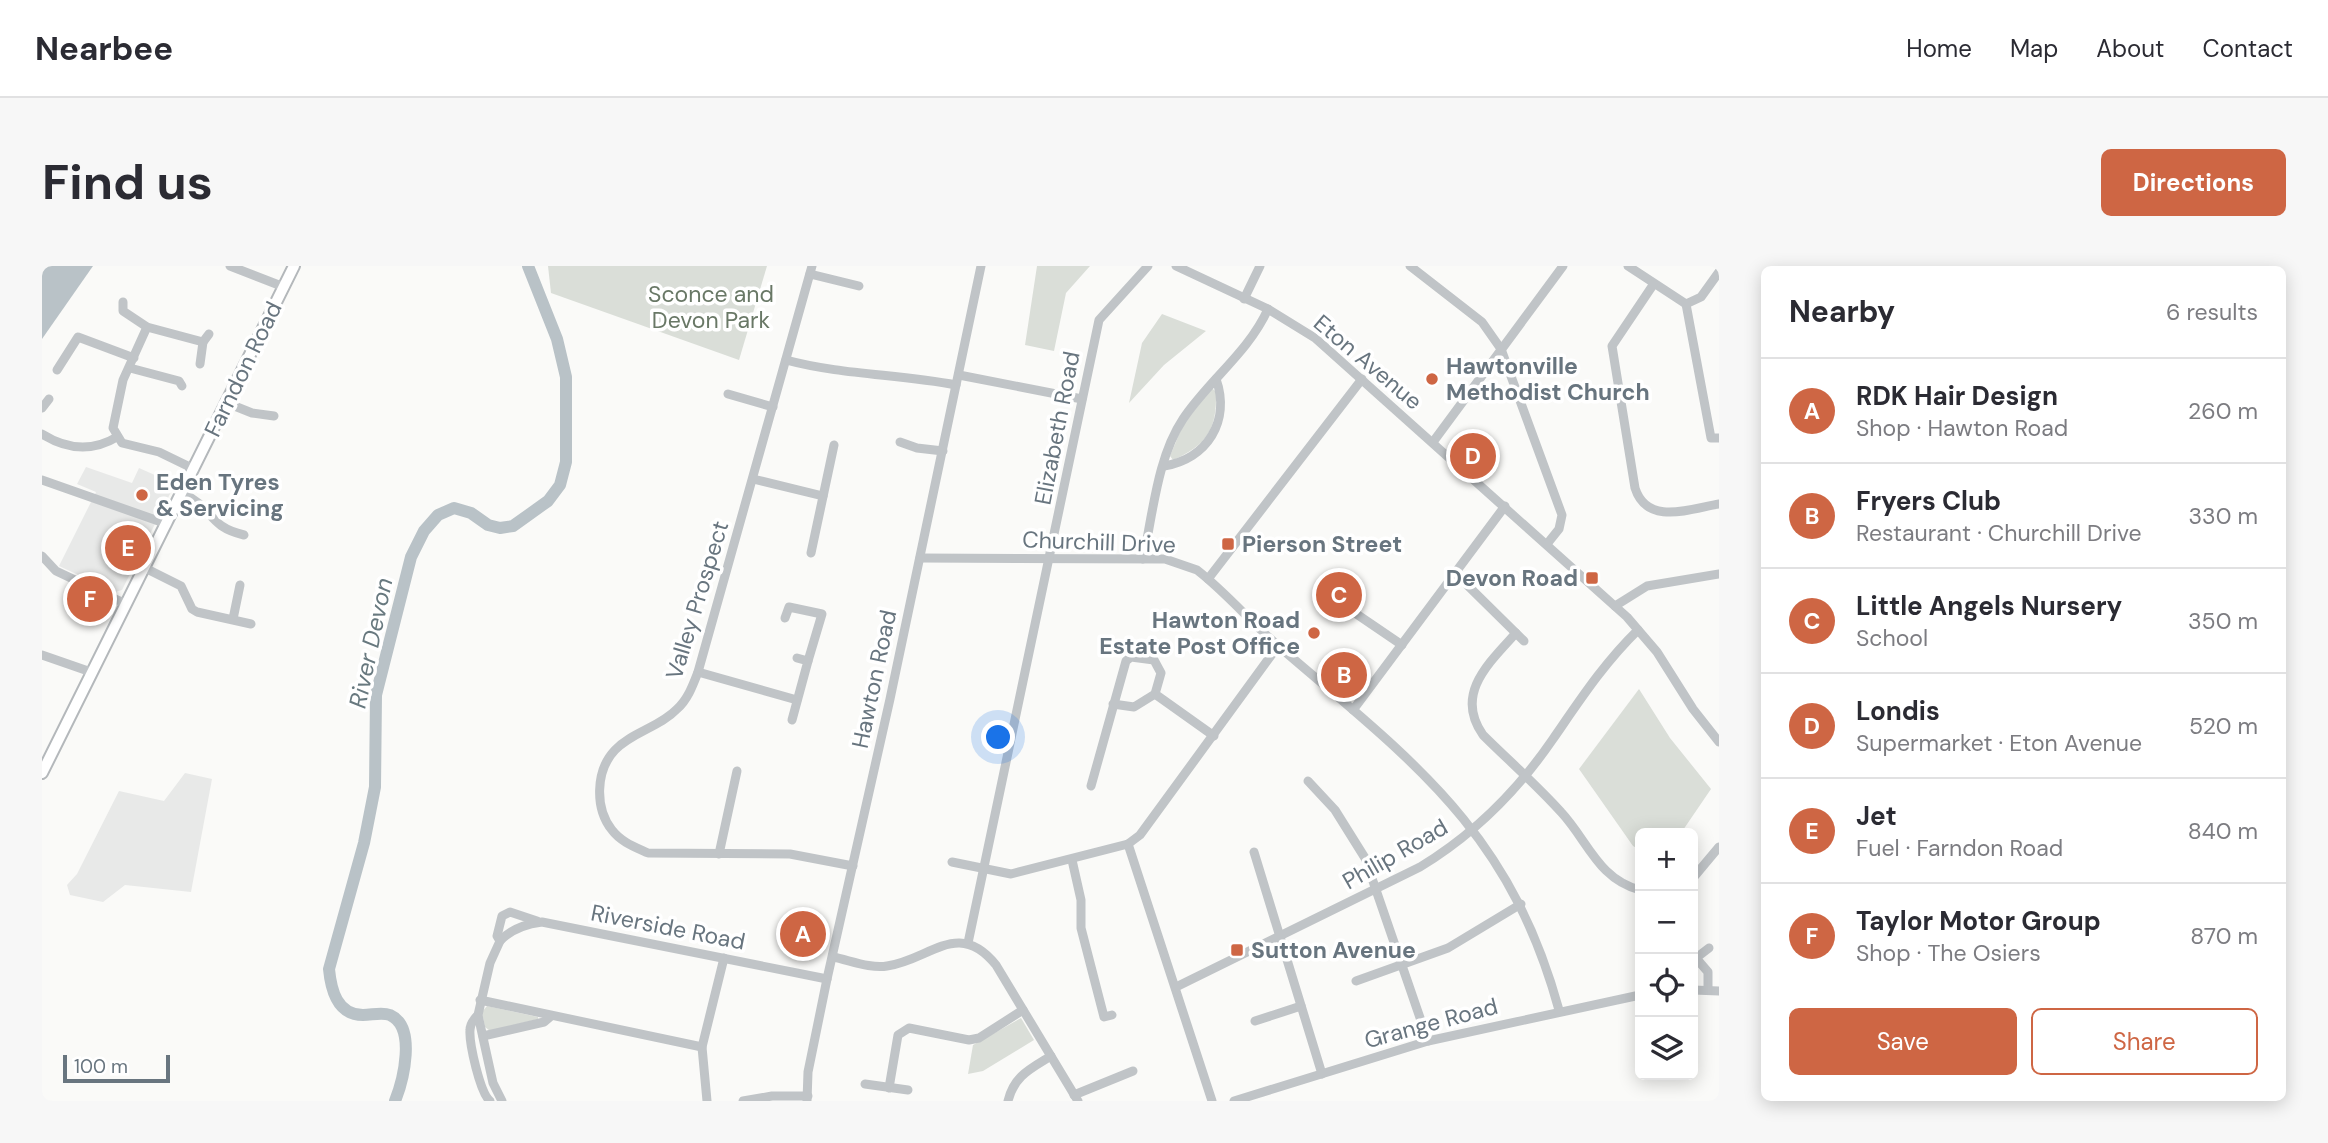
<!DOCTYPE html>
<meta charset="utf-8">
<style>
:root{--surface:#fff;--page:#f7f7f7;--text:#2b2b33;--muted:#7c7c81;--line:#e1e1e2;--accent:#ce6644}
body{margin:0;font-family:"DM Sans",sans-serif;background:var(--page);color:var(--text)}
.controls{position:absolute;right:21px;bottom:21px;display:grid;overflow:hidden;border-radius:10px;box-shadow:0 4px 18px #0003}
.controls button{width:63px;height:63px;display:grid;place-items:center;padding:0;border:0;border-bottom:2px solid var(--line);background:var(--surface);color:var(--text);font:35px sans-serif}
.scale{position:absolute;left:21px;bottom:18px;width:107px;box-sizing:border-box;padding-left:7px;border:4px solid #68757f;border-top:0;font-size:19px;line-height:24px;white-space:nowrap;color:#68757f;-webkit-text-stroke:5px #fff;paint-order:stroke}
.you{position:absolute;left:957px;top:472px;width:24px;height:24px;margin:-18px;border:5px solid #fff;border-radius:50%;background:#1a73e8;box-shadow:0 0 0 10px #1a73e833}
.badge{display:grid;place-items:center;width:46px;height:46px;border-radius:50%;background:var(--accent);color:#fff;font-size:23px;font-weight:700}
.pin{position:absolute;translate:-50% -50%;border:4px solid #fff;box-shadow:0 2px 7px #0006}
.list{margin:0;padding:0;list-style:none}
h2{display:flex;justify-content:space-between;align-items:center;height:91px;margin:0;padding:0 28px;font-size:30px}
h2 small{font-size:23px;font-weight:400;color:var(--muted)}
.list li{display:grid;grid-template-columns:46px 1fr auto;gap:21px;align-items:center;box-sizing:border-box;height:105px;padding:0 28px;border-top:2px solid var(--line)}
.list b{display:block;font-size:26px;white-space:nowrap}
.list p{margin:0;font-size:23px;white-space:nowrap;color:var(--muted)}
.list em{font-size:23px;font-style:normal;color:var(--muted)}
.actions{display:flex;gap:14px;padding:21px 28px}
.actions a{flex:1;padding:16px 0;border:2px solid var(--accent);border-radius:10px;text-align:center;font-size:24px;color:var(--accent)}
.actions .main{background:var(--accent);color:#fff}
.icon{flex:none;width:38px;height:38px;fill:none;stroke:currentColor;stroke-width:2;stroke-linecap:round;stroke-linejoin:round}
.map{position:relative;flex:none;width:1677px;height:835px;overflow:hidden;border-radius:10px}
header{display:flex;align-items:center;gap:42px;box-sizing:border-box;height:98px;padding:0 35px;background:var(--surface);border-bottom:2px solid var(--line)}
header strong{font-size:33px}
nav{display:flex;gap:38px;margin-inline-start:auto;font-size:24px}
.intro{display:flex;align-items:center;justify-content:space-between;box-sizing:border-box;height:168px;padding:0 42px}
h1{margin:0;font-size:49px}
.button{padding:18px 32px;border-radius:10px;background:var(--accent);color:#fff;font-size:24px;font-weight:700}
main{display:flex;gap:42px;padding:0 42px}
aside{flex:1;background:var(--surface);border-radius:10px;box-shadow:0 4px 18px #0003}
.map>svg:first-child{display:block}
.built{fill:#e8e9e8}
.green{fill:#daded8}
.water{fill:#b9c2c7}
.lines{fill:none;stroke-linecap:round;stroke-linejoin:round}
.river{stroke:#b9c2c7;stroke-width:12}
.major-casing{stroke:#b4b8bb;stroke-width:14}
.minor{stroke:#c0c4c7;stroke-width:9}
.major{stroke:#fff;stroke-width:10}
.poi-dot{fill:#ce6644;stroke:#fff;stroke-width:2.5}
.labels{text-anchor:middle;stroke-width:7;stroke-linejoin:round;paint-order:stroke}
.park-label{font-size:23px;fill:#697866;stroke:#fff}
.street-label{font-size:23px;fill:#68757f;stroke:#fff}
.poi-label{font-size:23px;font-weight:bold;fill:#68757f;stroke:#fff;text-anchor:start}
.water-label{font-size:24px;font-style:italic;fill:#68797f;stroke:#fff}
</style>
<header>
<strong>Nearbee</strong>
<nav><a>Home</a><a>Map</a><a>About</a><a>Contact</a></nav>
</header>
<div class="intro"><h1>Find us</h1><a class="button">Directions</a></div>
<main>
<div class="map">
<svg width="1677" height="835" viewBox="0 0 1677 835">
<rect width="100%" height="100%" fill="#fafaf8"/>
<g class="built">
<path d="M 44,201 L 90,217 L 97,202 L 133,218 L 80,324 L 73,326 L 17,300 L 54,226 L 35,218 Z"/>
<path d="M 143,507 L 170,513 L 149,626 L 83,619 L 61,636 L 28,629 L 25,619 L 35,608 L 77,525 L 122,535 Z"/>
</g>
<g class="green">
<path d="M 506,0 L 725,0 L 697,94 L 509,27 Z"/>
<path d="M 995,0 L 1048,0 L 1024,27 L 1012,85 L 983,79 Z"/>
<path d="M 1120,48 L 1164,65 L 1122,99 L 1087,137 L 1100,77 Z"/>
<path d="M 1170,122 L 1174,126 C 1175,163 1165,179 1131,194 L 1128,190 L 1141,159 Z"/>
<path d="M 1597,423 L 1628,472 L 1669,523 L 1639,567 L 1598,567 L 1598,584 L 1591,580 L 1537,503 Z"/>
<path d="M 445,740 L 496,751 L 496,753 L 448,765 L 443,761 L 440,746 Z"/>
<path d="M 979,752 L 992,774 L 941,805 L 926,808 L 931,779 Z"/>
</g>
<path class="water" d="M 5,0 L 51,0 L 0,73 L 0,6 Z"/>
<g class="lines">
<path class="river" d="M 353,835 C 361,815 375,761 348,749 C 340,746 330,749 321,749 C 295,749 289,724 287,703 L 322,577 L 333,521 L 334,429 L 369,291 L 382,265 L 396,249 L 412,242 L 429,247 L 446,259 L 458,262 L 471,260 L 506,235 L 518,219 L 524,196 L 524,111 L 515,73 L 486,0"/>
<g class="major-casing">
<path id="major" d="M 0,507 L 252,0"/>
</g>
<g class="minor">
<path d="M 188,0 L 242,21"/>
<path d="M 770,0 L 656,406 C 651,419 646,433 635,443 C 618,461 590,466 573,484 C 553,505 553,543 570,564 C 579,576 593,581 606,587 L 748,588 L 811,600"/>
<path d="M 1134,0 L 1226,43 L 1273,72 L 1585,351 L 1615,386 L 1651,443 L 1677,476"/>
<path d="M 1368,0 L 1440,56 L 1459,83 L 1520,249 L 1517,263 L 1505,278"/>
<path d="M 1586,0 L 1644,38 L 1659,31 L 1677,6"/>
<path d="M 768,8 L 817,20"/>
<path d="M 1611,19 L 1570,80 L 1593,222 C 1605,260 1648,243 1677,238"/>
<path d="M 1202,33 L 1218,0"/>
<path d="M 81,36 L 81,45 L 105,61 L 161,76 L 167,68"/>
<path d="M 1644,38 L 1669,172 L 1676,172"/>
<path d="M 105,61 L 81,114 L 71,162 L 80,177 L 117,186 L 152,203"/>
<path d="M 744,94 C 800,109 857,108 914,119"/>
<path d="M 158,98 L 161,76"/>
<path d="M 88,102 L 137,115 L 140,120"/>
<path d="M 15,104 L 36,71 L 92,92"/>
<path d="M 917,109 L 1040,133"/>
<path d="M 686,128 L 731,141"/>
<path d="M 185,137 L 210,147 L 232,150"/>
<path d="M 0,142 L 7,133"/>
<path d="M 0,168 C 24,183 50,186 75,171"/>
<path d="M 858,176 L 875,182 L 901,185"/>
<path d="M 1391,176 L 1521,0"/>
<path d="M 1122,200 C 1165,193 1189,155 1174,113"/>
<path d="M 711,213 L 781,230"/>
<path d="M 0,214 L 125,258"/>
<path d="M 140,227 C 173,242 164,260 202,269"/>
<path d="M 769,287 L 792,179"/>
<path d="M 0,290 L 14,305 L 84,338"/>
<path d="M 878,292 L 1123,293 L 1155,304 C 1186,328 1211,359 1241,384 C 1374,498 1468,566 1517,744"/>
<path d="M 1101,293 C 1111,248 1115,192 1141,153 C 1167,114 1206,87 1226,43"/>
<path d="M 103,302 L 139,320 L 150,343 L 155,346 L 209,358"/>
<path d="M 1413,307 L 1482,375"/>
<path d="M 1166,313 L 1320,113"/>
<path d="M 1573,340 L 1605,320 L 1677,308"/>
<path d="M 1313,347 L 1360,379"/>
<path d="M 743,352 L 747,341 L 780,348 L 766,395"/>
<path d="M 191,353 L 198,319"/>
<path d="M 1474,367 C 1447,397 1412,428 1441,469 C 1467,495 1495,519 1519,546 C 1546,575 1556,613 1598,624"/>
<path d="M 0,389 L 49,406"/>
<path d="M 656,406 L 755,434"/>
<path d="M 1071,438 L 1092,441 L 1113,428"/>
<path d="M 1311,444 L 1463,240"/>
<path d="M 750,454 L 766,395 L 755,392"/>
<path d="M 1266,515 L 1293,544 L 1323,592 L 1386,775"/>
<path d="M 1049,520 L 1084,395 L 1089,391 L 1112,394 L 1119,407 L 1113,428 L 1172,470"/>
<path d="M 1086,578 L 1170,835"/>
<path d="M 1212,586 L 1280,808"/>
<path d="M 677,588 L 695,505"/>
<path d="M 1030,594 L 1039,634 L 1039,662 L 1062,751 L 1070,749"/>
<path d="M 910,596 L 969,608 L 1086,578 L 1098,569 L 1236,380"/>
<path d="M 1651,612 L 1677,581"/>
<path d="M 458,675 L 455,670 L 460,650 L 468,646 L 495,655"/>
<path d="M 926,677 L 1057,54 L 1106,0"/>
<path d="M 791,691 C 807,694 829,703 845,700 C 888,694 916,652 954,699 L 1036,835"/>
<path d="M 1654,692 L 1667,682"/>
<path d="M 1651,695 L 1654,692 L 1666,706 L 1666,724"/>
<path d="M 1314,715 L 1406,682 L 1479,638"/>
<path d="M 1134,721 L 1378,601 C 1431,569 1476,524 1511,473 C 1538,434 1562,397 1596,364"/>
<path d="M 1651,724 L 1677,725"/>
<path d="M 438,734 L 660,781"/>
<path d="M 436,749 C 432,753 428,758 428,764 C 427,777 438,827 448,835"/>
<path d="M 1213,755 L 1259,740"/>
<path d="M 441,770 L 502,756 L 509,750"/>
<path d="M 823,818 L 866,824"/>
<path d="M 847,822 L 856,769 L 867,762 L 927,774 L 937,772 L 981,744"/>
<path d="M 1032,829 L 1091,805"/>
<path d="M 460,835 L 451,817 L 436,749 L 448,697 L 458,675 C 469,663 484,658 500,656 L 785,713"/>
<path d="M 665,835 L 660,781 L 682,692"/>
<path d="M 701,835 L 730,830 L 766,830"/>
<path d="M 765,835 L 766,806 L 785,713 L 848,433 L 939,0"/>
<path d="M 966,835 C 972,810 988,803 1009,790"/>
<path d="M 1192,835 L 1386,775 L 1598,729"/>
</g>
<use href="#major" class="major"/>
</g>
<g class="poi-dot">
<circle cx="1390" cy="113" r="7"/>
<circle cx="100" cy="229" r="7"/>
<rect x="1179" y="271" width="14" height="14" rx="3.5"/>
<rect x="1543" y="305" width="14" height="14" rx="3.5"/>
<circle cx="1272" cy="367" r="7"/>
<rect x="1188" y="677" width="14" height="14" rx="3.5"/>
</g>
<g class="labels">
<g class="park-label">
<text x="669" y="36">Sconce and<tspan x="669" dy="26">Devon Park</tspan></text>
</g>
<g class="street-label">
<text transform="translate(1326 96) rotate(40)" y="8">Eton Avenue</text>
<text transform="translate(201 103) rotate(-64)" y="8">Farndon Road</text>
<text transform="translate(1015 162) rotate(-79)" y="8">Elizabeth Road</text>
<text transform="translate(1057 276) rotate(2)" y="8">Churchill Drive</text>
<text transform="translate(655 334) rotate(-73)" y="8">Valley Prospect</text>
<text transform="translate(832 413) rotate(-78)" y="8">Hawton Road</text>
<text transform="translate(1353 588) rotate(-30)" y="8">Philip Road</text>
<text transform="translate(626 661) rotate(11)" y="8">Riverside Road</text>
<text transform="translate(1389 757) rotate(-15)" y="8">Grange Road</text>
</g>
<g class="poi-label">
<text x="1404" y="108">Hawtonville<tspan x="1404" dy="26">Methodist Church</tspan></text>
<text x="114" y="224">Eden Tyres<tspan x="114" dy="26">&amp; Servicing</tspan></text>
<text x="1200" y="286">Pierson Street</text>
<text x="1536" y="320" text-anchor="end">Devon Road</text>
<text x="1258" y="362" text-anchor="end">Hawton Road<tspan x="1258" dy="26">Estate Post Office</tspan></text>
<text x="1209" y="692">Sutton Avenue</text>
</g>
<g class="water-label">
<text transform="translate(329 377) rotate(-78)" y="8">River Devon</text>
</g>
</g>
</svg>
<div class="controls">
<button>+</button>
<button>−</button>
<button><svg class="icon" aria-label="locate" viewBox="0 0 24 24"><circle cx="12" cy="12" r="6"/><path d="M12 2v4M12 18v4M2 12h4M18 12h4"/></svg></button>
<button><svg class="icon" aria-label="layers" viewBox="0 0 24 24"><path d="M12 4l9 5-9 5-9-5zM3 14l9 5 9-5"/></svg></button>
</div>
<div class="scale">100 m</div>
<div class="you"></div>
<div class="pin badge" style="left:761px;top:668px">A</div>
<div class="pin badge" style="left:1302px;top:409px">B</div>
<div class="pin badge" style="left:1297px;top:329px">C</div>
<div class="pin badge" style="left:1431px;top:190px">D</div>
<div class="pin badge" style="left:86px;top:282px">E</div>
<div class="pin badge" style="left:48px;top:333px">F</div>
</div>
<aside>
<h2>Nearby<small>6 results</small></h2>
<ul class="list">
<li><span class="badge">A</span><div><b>RDK Hair Design</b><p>Shop · Hawton Road</p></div><em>260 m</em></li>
<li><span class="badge">B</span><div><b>Fryers Club</b><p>Restaurant · Churchill Drive</p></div><em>330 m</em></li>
<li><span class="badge">C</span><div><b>Little Angels Nursery</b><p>School</p></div><em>350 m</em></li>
<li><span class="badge">D</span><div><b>Londis</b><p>Supermarket · Eton Avenue</p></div><em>520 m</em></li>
<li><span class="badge">E</span><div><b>Jet</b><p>Fuel · Farndon Road</p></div><em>840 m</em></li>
<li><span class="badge">F</span><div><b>Taylor Motor Group</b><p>Shop · The Osiers</p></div><em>870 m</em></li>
</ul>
<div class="actions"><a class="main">Save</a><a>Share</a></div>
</aside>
</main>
